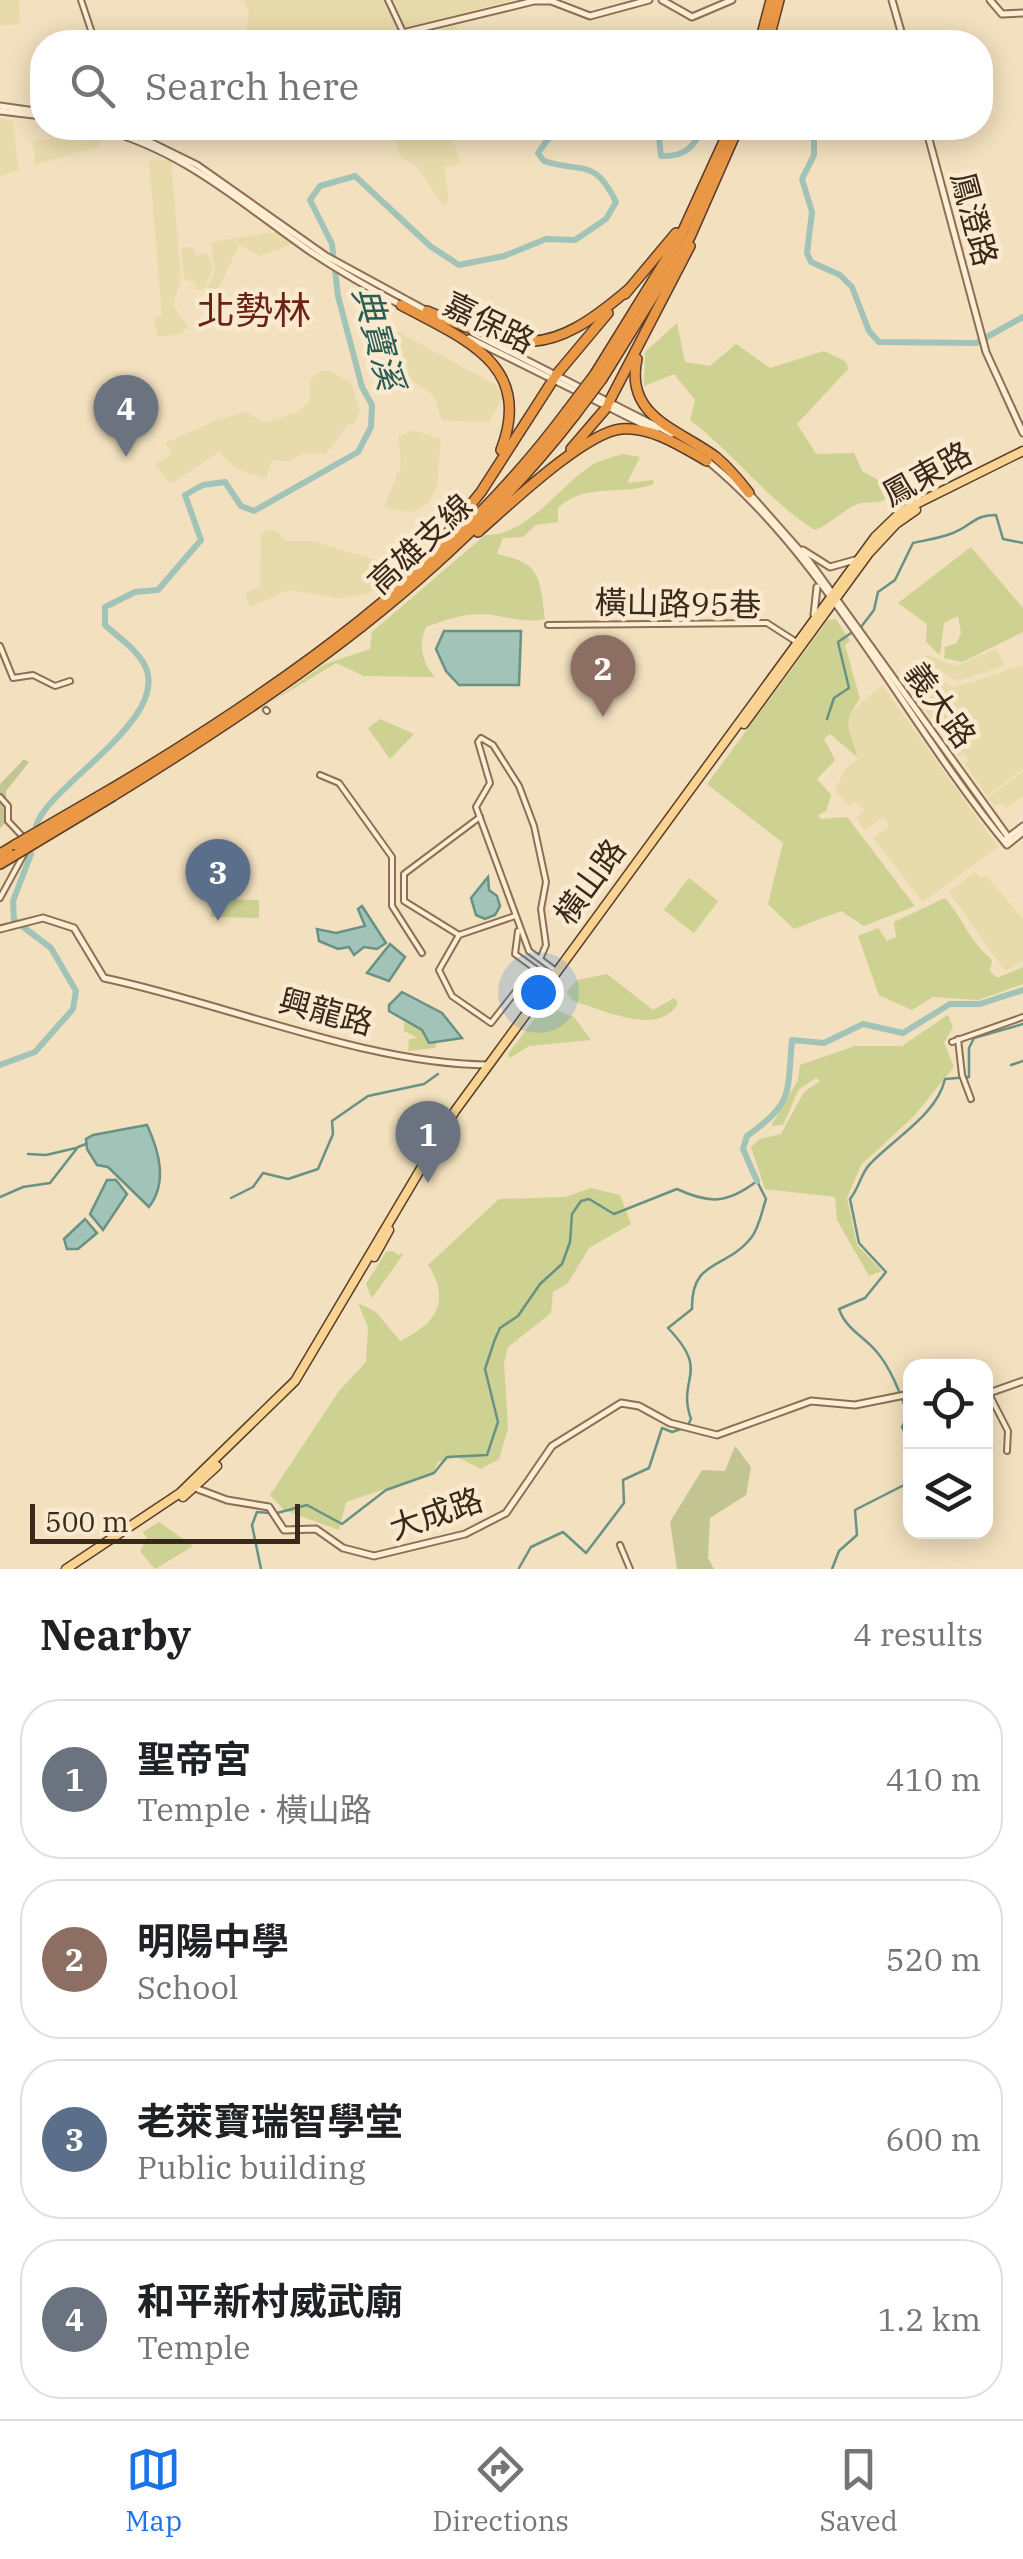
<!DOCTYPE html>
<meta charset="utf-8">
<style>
:root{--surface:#fff;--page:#f6f6f6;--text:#202124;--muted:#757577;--line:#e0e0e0;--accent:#1a73e8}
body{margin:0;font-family:"IBM Plex Serif","Noto Sans TC",serif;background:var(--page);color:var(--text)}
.controls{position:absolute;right:30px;bottom:30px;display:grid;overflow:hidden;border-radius:20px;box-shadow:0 5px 25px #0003}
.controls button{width:90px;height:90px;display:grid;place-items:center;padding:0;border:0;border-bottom:2px solid var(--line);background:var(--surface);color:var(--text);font:50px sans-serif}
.scale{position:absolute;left:30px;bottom:25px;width:270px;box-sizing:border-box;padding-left:10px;border:5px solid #3a281b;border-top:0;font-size:28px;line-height:35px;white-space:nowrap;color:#3a281b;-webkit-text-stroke:8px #f9eacf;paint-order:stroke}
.you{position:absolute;left:538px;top:992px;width:35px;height:35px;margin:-25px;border:8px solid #fff;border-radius:50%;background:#1a73e8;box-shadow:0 0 0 15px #1a73e833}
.badge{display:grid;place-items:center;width:65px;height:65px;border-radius:50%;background:var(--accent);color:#fff;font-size:32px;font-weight:700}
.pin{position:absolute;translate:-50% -82px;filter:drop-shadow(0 2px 5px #0008)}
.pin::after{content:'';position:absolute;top:52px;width:35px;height:30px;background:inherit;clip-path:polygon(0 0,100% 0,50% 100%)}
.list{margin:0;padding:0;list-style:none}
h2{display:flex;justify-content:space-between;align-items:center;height:130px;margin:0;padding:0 40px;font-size:42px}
h2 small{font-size:32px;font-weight:400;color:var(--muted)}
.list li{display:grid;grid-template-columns:65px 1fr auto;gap:30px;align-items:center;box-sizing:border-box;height:160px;margin:0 20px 20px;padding:0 20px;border:2px solid var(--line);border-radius:40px}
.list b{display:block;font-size:38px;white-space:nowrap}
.list p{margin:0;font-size:32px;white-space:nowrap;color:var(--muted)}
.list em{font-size:32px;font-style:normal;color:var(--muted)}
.icon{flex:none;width:55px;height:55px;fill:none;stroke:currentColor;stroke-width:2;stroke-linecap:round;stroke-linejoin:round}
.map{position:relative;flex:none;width:1023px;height:1569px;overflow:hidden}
.search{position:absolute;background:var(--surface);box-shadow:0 5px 25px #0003;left:30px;right:30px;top:30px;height:110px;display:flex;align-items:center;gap:25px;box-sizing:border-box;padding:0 35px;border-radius:40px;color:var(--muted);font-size:38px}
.sheet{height:850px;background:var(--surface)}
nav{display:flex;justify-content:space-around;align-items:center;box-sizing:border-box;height:140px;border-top:2px solid var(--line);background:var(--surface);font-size:28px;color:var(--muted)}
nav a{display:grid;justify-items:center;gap:5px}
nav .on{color:var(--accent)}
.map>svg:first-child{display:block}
.farmland{fill:#e8dbab}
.green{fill:#cdd191}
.cemetery{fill:#c2c592}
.water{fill:#a2c3b8;stroke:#689285;stroke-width:2.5}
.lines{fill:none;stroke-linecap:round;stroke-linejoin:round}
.stream{stroke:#689285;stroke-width:2.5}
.river{stroke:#a2c3b8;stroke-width:6}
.minor-casing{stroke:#8c6f55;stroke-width:8}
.tertiary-casing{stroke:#8c6f55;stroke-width:9}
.primary-casing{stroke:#593d2a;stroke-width:11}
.motorway-casing{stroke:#593d2a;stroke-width:12}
.minor{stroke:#fcedd3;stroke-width:4}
.tertiary{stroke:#fcedd3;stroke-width:5}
.primary{stroke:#f9d392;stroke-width:8}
.motorway{stroke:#ea9846;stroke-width:9}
.motorway-bridge-casing{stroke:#593d2a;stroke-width:12;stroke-linecap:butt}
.motorway-bridge{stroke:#ea9846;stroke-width:9}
.labels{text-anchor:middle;stroke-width:9;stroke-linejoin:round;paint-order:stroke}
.street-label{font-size:32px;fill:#3a281b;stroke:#f9eacf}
.water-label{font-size:35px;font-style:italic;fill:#295c55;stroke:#f9eacf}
.quarter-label{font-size:38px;fill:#6b2316;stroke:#f9eacf}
</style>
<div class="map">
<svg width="1023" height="1569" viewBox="0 0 1023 1569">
<rect width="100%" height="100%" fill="#f2e0be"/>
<g class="farmland">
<path d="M 0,0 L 19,0 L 20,24 L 0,25 Z"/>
<path d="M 243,0 L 510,0 L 510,1 L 349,42 L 252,42 L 245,40 L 249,11 Z"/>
<path d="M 454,26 L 460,31 L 477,30 L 487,42 L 388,42 Z"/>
<path d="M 0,118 L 12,120 L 19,170 L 0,176 Z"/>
<path d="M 391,128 L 450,128 L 460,164 L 444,168 L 449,201 L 443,205 L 416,165 L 400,157 Z"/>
<path d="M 101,133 L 100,146 L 35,165 L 33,141 Z"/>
<path d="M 171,160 L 181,279 L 173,305 L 188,327 L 180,334 L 158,337 L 154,318 L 162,315 L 149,161 Z"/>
<path d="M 276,232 L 293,244 L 260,256 L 239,245 L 215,296 L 206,291 L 215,270 L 211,242 Z"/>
<path d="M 194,247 L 195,255 L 207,254 L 213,266 L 205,288 L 197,290 L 196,282 L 184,279 L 181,248 Z"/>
<path d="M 384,324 L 496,385 L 503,397 L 489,422 L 442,420 L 434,396 L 391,366 L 381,352 Z"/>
<path d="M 331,371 L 351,383 L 360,410 L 354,424 L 348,424 L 325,455 L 304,453 L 288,461 L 272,460 L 266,479 L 237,469 L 219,452 L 170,484 L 155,464 L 173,454 L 165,443 L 215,421 L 245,412 L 265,423 L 295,413 L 310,402 L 310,380 L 319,372 Z"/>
<path d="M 414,430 L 441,439 L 437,485 L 429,502 L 412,512 L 384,508 L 401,465 L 398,437 Z"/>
<path d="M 266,530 L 277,531 L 285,541 L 312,541 L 365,557 L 384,564 L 390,573 L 368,594 L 337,598 L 289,590 L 250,607 L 245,594 L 260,586 L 261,535 Z"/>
<path d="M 996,649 L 1005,666 L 957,681 L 922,659 L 927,655 L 955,666 Z"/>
<path d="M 1023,665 L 1023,769 L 987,796 L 965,764 L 968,762 L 965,753 L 959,756 L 900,675 L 925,667 L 953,688 Z"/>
<path d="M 882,685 L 998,847 L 923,902 L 873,838 L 889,827 L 884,817 L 865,830 L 856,818 L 864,810 L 855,802 L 849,806 L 835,790 L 845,769 L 859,758 L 847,728 L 852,711 Z"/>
<path d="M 1023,771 L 1023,796 L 1007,808 L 1001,803 L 995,806 L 988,798 Z"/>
<path d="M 975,872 L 981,878 L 986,875 L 1023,919 L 1023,961 L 1005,971 L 949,892 Z"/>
</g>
<g class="green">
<path d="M 677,323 L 685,362 L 710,366 L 736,344 L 770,368 L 824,351 L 845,361 L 849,368 L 797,424 L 816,454 L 854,453 L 862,471 L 887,485 L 889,496 C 878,506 872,500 858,504 C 842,510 831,524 815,530 C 768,501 734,453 690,420 L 695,400 L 674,374 L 644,386 L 645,352 Z"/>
<path d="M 623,454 L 640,457 L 627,483 L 653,480 L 654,484 C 623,496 585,482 558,508 L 558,522 L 536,525 L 523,537 L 503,538 L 497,554 C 542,564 539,576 545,619 C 521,624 505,615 481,614 C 462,614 445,620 426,627 C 418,645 422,663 435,677 L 364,676 L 336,663 L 270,703 L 325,664 L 370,649 L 372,632 L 485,535 C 528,536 559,486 592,465 C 601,460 613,457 623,454 Z"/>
<path d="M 971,547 L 1023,608 L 1023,632 L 962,662 L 944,658 L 945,647 L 957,643 L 961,633 L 958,616 L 944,623 L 940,655 L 926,642 L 927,624 L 898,603 Z"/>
<path d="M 836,619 L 850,641 L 845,645 L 860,699 C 840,724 850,730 858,758 L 830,734 L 824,739 L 835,760 L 817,779 L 831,795 L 826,811 L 818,815 L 821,819 L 847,817 L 915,906 L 864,926 L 841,911 L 794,929 L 768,904 L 783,843 L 707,784 L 828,620 Z"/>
<path d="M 380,719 L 414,734 L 390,759 L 368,728 Z"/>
<path d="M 689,878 L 718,901 L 694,933 L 664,910 Z"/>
<path d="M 945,898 C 965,921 968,940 992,960 L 990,971 L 997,978 L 1023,967 L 1023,984 L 978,1000 L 933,997 L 912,1010 L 879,995 L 858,936 L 878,928 L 887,941 L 896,937 L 894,922 Z"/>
<path d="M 212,899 L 259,900 L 259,918 L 211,917 Z"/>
<path d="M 607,974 L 653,1010 L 674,998 L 678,1003 C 658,1038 603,1009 573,1001 L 566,992 L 577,980 Z"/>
<path d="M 545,1005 L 574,1017 L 591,1040 L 529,1046 L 510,1058 L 508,1054 Z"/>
<path d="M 948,1015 L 953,1027 L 944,1043 L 954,1067 L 914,1116 L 861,1165 L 847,1198 L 857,1245 L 882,1271 L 869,1276 L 837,1220 L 835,1197 L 765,1189 L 751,1147 L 760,1139 L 781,1134 L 804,1092 L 820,1081 L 816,1078 L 799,1089 L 783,1125 L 771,1126 L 798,1080 L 800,1065 L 855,1046 L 902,1046 Z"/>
<path d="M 404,1022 L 425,1031 L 428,1041 L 437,1041 L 435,1048 L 408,1051 L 409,1039 L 418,1038 L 404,1031 Z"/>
<path d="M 591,1188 L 620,1195 L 631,1224 L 589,1248 L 568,1283 L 553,1292 L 551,1313 L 508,1347 L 504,1363 L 508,1428 L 499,1459 L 481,1469 L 457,1457 L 438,1462 L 433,1473 L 346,1502 L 339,1530 L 284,1510 L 270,1495 L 339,1391 L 366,1362 L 368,1327 L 358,1303 L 376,1312 L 400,1341 C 435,1324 452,1302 428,1265 L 499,1199 L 565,1197 Z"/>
<path d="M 393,1251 L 398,1255 L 404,1253 L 372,1298 L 366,1284 L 386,1252 Z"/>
<path d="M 159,1522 L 193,1546 L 155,1569 L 140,1551 L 147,1538 L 143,1532 Z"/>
</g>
<g class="cemetery">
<path d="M 24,759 L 29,762 L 6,791 L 6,822 L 0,828 L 0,784 Z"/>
<path d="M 735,1446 L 751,1467 L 746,1495 L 710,1518 L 708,1558 L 714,1569 L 677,1569 L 670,1522 L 702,1470 L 725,1471 Z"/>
</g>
<g class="water">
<path d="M 444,631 L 521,631 L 519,685 L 459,685 L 446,671 L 436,649 Z"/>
<path d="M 488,877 L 489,890 L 497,896 L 500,906 L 495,915 L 485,919 L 476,915 L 471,898 Z"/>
<path d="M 362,906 L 386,943 L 377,949 L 364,947 L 354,955 L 349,947 L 338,949 L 319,941 L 317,929 L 336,933 L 365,926 L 358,909 Z"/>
<path d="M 390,944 L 405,957 L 389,981 L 367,973 Z"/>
<path d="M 402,992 L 442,1013 L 462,1038 L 429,1043 L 422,1030 L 389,1011 L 389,1005 Z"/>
<path d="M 147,1125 C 159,1151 168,1182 149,1207 L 108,1167 L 97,1165 L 87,1149 L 86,1139 L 93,1135 Z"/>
<path d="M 107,1180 L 116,1180 L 127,1194 L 103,1230 L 90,1214 Z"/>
<path d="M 85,1219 L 97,1233 L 78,1249 L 67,1249 L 64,1239 Z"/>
</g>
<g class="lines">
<g class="stream">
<path d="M 861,627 L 874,610 L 878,592 L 895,580 L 913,543 C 926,540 941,538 953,533 C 971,526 974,515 996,515 L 1003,539 L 1023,543"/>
<path d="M 827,719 L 834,698 L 849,688 L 838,642 L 854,631"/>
<path d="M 1011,1065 L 1023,1061"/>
<path d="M 28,1154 L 46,1155 L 76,1148"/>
<path d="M 0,1197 L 23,1187 L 50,1183 L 78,1147 L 86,1144"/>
<path d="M 231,1198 L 253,1187 L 263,1173 L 288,1179 L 318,1169 L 333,1134 L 332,1121 L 368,1096 L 424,1084 L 438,1074"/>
<path d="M 910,1444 L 902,1427 L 908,1415 C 900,1393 891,1368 876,1351 C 862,1335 846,1329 839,1309 L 865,1298 L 886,1272 L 859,1243 L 850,1199 C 859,1188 861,1173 870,1164 C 893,1139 937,1115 945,1079 L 969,1077 L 969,1048 L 974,1038 L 1023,1024"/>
<path d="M 277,1513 L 307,1505 L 342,1524 L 386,1490 L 434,1473 L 447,1457 L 487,1455 L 498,1422 L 485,1369 L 495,1339 L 500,1328 L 518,1316 L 540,1284 L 562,1264 L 570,1242 L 572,1214 L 581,1201 L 589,1199 L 614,1214 L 677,1189 C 709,1204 727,1204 757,1181 L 766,1199 C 762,1211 759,1228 751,1238 C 726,1270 691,1258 692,1309 L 668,1328 C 712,1374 676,1376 691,1419 L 687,1427 L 672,1432 L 662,1428 L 649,1468 L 623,1480 L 624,1503 L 586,1553 L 563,1532 L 531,1547 L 519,1568"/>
<path d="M 261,1569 L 252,1525 L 257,1512 L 269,1513"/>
<path d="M 832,1569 L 839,1551 L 857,1535 L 855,1510 L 910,1482"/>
</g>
<g class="river">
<path d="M 658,128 L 661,156 C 685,157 692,148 704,128"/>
<path d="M 814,128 L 814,155 L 802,179 L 812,212 L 807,253 L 811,262 L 840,275 L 852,287 L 869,331 L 879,342 L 976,343 L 1023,317"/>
<path d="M 36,826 C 48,785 174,718 144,664 C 136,649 117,636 105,625 L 105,607 L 135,592 L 158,590 L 201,540 L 185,495 L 203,485 L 225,482 L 241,506 L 254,511 L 358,452 L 371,427 L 372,405 L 362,387 L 338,296 L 332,244 L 310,200 L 320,186 L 355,176 L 430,246 L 459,265 L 504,256 L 546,239 L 575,240 L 606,219 L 616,202 C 594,157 584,174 544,161 L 538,153 L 556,128"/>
<path d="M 0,1065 L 35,1052 L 73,1009 L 76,991 L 51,948 L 14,920 L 13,901 L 31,854"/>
<path d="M 757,1181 L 743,1149 L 747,1136 C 794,1103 787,1094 792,1040 L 824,1043 L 863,1024 L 903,1033 L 950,1004 L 980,1004 L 1023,990"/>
</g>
<g class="minor-casing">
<g id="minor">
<path d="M 81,0 L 95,42"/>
<path d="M 388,0 L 403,32"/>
<path d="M 548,625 L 767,623 L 798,643"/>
<path d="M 0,646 L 13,678 L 33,675 L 55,686 L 70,681"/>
<path d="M 266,710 L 267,711"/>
<path d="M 320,775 L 339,783 L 392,857 L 392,906 L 422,953"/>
<path d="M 0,797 L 8,806 L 8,821 L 24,838"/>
<path d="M 0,898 L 24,854"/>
<path d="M 515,916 L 459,935 L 439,970 L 452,996 L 491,1023 L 534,968"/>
<path d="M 518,931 L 515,954 L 548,978"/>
<path d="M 459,935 L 404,901 L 404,874 L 480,817"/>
<path d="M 540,959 L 546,945 L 541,909 L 546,882 L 534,826 L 519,786 L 493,745 L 481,738 L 478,742 L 490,783 L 476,807 L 529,951 L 556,971"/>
<path d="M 958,1039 L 962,1075 L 971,1099"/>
<path d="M 952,1042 L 1023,1017"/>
<path d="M 989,1394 L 1008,1431 L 1007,1451"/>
<path d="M 620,1545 L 630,1569"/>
</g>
</g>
<g class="tertiary-casing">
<g id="tertiary">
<path d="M 662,0 L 692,17 L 732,0"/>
<path d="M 892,0 L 904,42"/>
<path d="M 990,0 L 1002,14 L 1023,13"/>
<path d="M 365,42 L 534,1 L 551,1 L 590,16 L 649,0"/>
<path d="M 0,106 L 42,112"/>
<path d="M 0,111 L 42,116"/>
<path d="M 97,128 C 180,148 240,202 308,250 C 338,270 369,288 401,305"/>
<path d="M 112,128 L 132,134"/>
<path d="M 926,128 L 986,352 L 1023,433"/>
<path d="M 142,138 L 197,165 L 326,256 L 427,311"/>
<path d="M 473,333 L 583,389"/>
<path d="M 469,338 L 580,393"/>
<path d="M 593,394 L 672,434"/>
<path d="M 590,398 L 656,431"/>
<path d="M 709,462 C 827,559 908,726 1007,845 L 1023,832"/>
<path d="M 748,492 L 809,561 L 1011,841"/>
<path d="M 803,550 L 830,567 L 855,560"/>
<path d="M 814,615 L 817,587"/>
<path d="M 1006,839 L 1023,826"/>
<path d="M 0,929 L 43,918 L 74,928 L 104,978 C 224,1003 365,1064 488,1065"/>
<path d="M 986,1394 L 1023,1381"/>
<path d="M 195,1488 L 227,1500 L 269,1507 L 284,1530 L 316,1529 L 343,1548 L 374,1556 L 465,1534 L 506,1513 L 552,1446 L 621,1403 L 639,1406 L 670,1423 L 717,1435 L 811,1401 L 855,1405 L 910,1394"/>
</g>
</g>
<g class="primary-casing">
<g id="primary">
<path d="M 744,724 L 869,553 L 896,524 L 916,510"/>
<path d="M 374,1257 L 389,1230"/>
<path d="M 183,1497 L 217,1466"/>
<path d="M 66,1569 L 180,1493 L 295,1381 L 455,1111 L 875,537 L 902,511 L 1023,451"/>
</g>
</g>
<g class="motorway-casing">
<g id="motorway">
<path d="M 760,42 L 771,0"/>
<path d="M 768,42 L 779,0"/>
<path d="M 625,294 L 676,233"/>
<path d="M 401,305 C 464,339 534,364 501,450"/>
<path d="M 427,311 C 522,351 547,359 629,289"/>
<path d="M 637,359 C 624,417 680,430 716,457 C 729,468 739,480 749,493"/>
<path d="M 595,374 L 681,235 L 730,128"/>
<path d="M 556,375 L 608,313"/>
<path d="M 602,379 L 690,237 L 738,128"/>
<path d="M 609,402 L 690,246"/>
<path d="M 571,449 L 607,407"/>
<path d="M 478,532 C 509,505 584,433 621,429 C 651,426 682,447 707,461"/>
<path d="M 438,545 L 481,492 L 553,380"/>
<path d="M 113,788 C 282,687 449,570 567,411"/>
<path d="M 113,796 C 285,690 450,577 575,415"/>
<path d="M 0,854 L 15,845"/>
<path d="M 0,864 L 15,855"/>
</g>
</g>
<use href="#minor" class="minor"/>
<use href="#tertiary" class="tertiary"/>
<use href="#primary" class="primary"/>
<use href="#motorway" class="motorway"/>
<g class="motorway-bridge-casing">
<g id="motorway-bridge">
<path d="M 567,411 L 595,374"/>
<path d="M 575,415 L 602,379"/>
<path d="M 15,845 L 113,788"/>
<path d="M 15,855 L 113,796"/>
</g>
</g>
<use href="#motorway-bridge" class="motorway-bridge"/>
</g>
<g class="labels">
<g class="street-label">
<text transform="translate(974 219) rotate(75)" y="11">鳳澄路</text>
<text transform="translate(489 323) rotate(26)" y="11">嘉保路</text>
<text transform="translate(927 474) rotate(-29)" y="11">鳳東路</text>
<text transform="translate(420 544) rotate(-43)" y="11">高雄支線</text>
<text transform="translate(678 604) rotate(1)" y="11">橫山路95巷</text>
<text transform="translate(940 705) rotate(54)" y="11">義大路</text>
<text transform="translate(590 882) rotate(-54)" y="11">橫山路</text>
<text transform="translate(326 1012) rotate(15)" y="11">興龍路</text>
<text transform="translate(436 1514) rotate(-19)" y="11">大成路</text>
</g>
<g class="water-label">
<text transform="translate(378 338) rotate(75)" y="12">典寶溪</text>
</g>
<g class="quarter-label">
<text x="254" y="324">北勢林</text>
</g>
</g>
</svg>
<div class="controls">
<button><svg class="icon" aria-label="locate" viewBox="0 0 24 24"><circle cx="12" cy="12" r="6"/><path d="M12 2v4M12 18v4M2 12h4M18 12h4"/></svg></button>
<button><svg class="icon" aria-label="layers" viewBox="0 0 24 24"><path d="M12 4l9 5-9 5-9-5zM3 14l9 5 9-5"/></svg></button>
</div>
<div class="scale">500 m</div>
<div class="you"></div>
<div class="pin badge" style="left:428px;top:1183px;background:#6b7280">1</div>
<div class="pin badge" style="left:603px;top:717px;background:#8d6e63">2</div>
<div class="pin badge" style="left:218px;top:921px;background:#5c6f8a">3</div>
<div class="pin badge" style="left:126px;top:457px;background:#6b7280">4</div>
<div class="search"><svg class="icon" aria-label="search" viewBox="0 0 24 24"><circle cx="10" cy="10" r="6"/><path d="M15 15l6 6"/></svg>Search here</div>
</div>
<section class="sheet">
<h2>Nearby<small>4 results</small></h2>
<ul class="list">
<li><span class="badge" style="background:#6b7280">1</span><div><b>聖帝宮</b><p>Temple · 橫山路</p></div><em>410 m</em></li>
<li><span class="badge" style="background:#8d6e63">2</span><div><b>明陽中學</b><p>School</p></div><em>520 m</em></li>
<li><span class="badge" style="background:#5c6f8a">3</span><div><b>老萊寶瑞智學堂</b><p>Public building</p></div><em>600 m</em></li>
<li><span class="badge" style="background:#6b7280">4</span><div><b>和平新村威武廟</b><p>Temple</p></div><em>1.2 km</em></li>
</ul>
</section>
<nav>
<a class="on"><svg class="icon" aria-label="map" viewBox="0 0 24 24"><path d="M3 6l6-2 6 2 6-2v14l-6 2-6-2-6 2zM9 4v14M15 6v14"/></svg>Map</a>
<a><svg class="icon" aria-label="directions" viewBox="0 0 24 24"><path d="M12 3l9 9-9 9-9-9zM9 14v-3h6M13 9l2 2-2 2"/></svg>Directions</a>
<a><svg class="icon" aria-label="saved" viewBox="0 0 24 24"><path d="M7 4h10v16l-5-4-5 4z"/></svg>Saved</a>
</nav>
